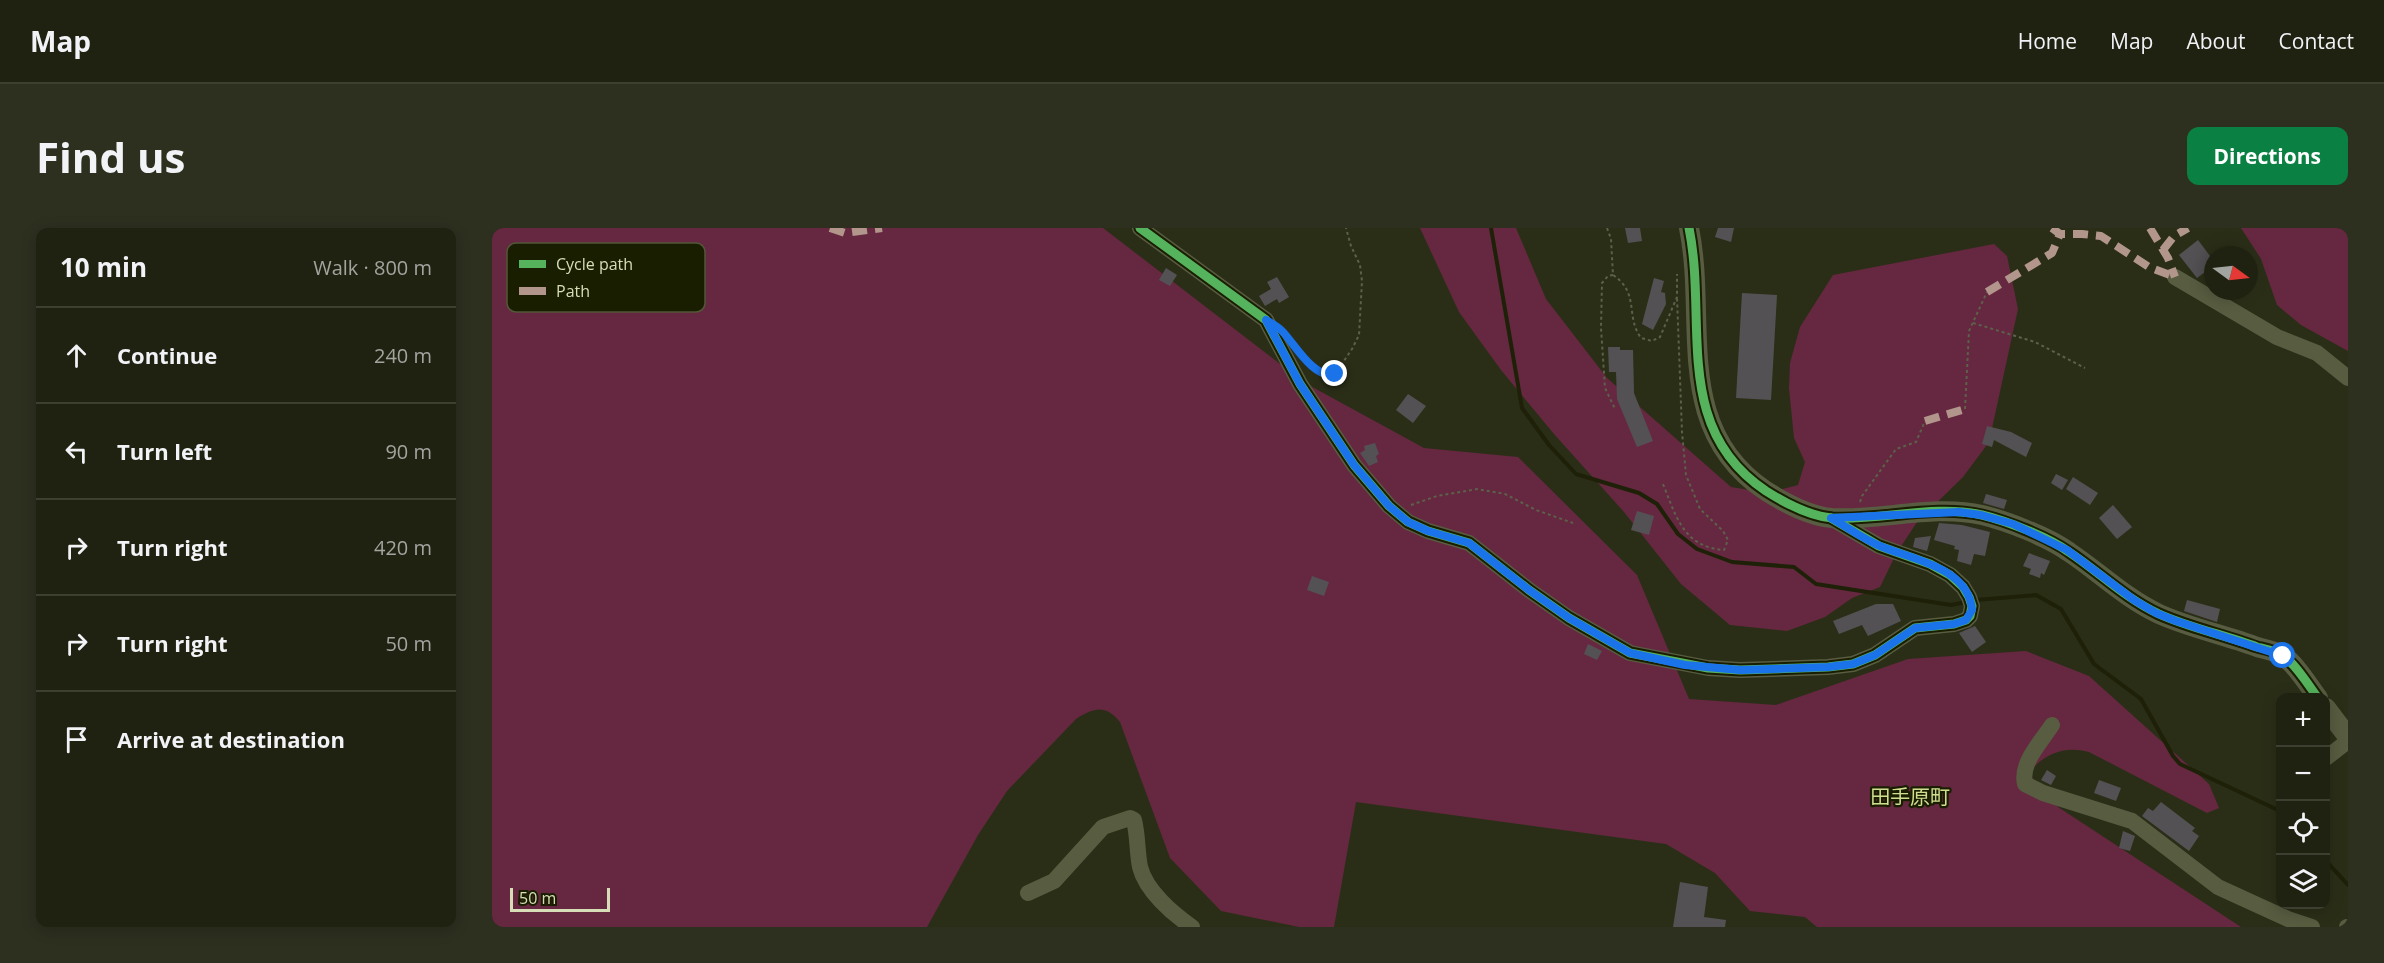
<!DOCTYPE html>
<meta charset="utf-8">
<style>
:root{--surface:#202211;--page:#2d2f1f;--text:#f1f3f6;--muted:#a2a49f;--line:#3d3f31;--accent:#0b8043}
body{margin:0;font-family:"Open Sans","Noto Sans JP",sans-serif;background:var(--page);color:var(--text)}
.controls{position:absolute;right:18px;bottom:18px;display:grid;overflow:hidden;border-radius:12px;box-shadow:0 3px 15px #0003}
.controls button{width:54px;height:54px;display:grid;place-items:center;padding:0;border:0;border-bottom:2px solid var(--line);background:var(--surface);color:var(--text);font:30px sans-serif}
.compass{position:absolute;left:1712px;top:18px;width:54px;height:54px;border-radius:50%;background:var(--surface);box-shadow:0 3px 15px #0003;rotate:105deg}
.scale{position:absolute;left:18px;bottom:15px;width:100px;box-sizing:border-box;padding-left:6px;border:3px solid #d6ddb7;border-top:0;font-size:16px;line-height:21px;white-space:nowrap;color:#d6ddb7;-webkit-text-stroke:4px #1a1e00;paint-order:stroke}
.stop{position:absolute;width:18px;height:18px;margin:-14px;border:4px solid #1a73e8;border-radius:50%;background:#fff}
.stop.end{background:#1a73e8;border-color:#fff;box-shadow:0 2px 6px #0008}
.list{margin:0;padding:0;list-style:none}
h2{display:flex;justify-content:space-between;align-items:center;height:78px;margin:0;padding:0 24px;font-size:26px}
h2 small{font-size:20px;font-weight:400;color:var(--muted)}
.list li{display:grid;grid-template-columns:39px 1fr auto;gap:18px;align-items:center;box-sizing:border-box;height:96px;padding:0 24px;border-top:2px solid var(--line)}
.list b{display:block;font-size:22px;white-space:nowrap}
.list em{font-size:20px;font-style:normal;color:var(--muted)}
.icon{flex:none;width:33px;height:33px;fill:none;stroke:currentColor;stroke-width:2;stroke-linecap:round;stroke-linejoin:round}
.map{position:relative;flex:none;width:1856px;height:699px;overflow:hidden;border-radius:12px}
header{display:flex;align-items:center;gap:36px;box-sizing:border-box;height:84px;padding:0 30px;background:var(--surface);border-bottom:2px solid var(--line)}
header strong{font-size:28px}
nav{display:flex;gap:33px;margin-inline-start:auto;font-size:21px}
.intro{display:flex;align-items:center;justify-content:space-between;box-sizing:border-box;height:144px;padding:0 36px}
h1{margin:0;font-size:42px}
.button{padding:15px 27px;border-radius:12px;background:var(--accent);color:#fff;font-size:21px;font-weight:700}
main{display:flex;gap:36px;padding:0 36px}
aside{flex:1;background:var(--surface);border-radius:12px;box-shadow:0 3px 15px #0003}
.map>svg:first-child{display:block}
.green{fill:#652840}
.lines{fill:none;stroke-linecap:round;stroke-linejoin:round}
.stream{stroke:#1e2107;stroke-width:4}
.building{fill:#545155}
.path{stroke:#5d604a;stroke-width:2;stroke-dasharray:3 3;stroke-linecap:butt}
.minor{stroke:#585c40;stroke-width:16}
.tertiary{stroke:#585c40;stroke-width:20}
.quiet{stroke:#b2968c;stroke-width:8;stroke-dasharray:15 8;stroke-linecap:butt}
.cycleway-casing{stroke:#1a1e00;stroke-width:13}
.cycleway{stroke:#56b35d;stroke-width:9}
.route{stroke:#1a73e8;stroke-width:8}
.labels{text-anchor:middle;stroke-width:4.5;stroke-linejoin:round;paint-order:stroke}
.quarter-label{font-size:20px;fill:#d1de90;stroke:#1a1e00}
.key{fill:#1a1e00;stroke:#525737;stroke-width:1.5}
.key-label{font-size:16px;fill:#d6ddb7}
</style>
<header>
<strong>Map</strong>
<nav><a>Home</a><a>Map</a><a>About</a><a>Contact</a></nav>
</header>
<div class="intro"><h1>Find us</h1><a class="button">Directions</a></div>
<main>
<aside>
<h2>10 min<small>Walk · 800 m</small></h2>
<ul class="list">
<li><svg class="icon" aria-label="ahead" viewBox="0 0 24 24"><path d="M12 20V5M6 11l6-6 6 6"/></svg><div><b>Continue</b></div><em>240 m</em></li>
<li><svg class="icon" aria-label="left" viewBox="0 0 24 24"><path d="M17 20v-9H6M10 6l-5 5 5 5"/></svg><div><b>Turn left</b></div><em>90 m</em></li>
<li><svg class="icon" aria-label="right" viewBox="0 0 24 24"><path d="M7 20v-9h11M14 6l5 5-5 5"/></svg><div><b>Turn right</b></div><em>420 m</em></li>
<li><svg class="icon" aria-label="right" viewBox="0 0 24 24"><path d="M7 20v-9h11M14 6l5 5-5 5"/></svg><div><b>Turn right</b></div><em>50 m</em></li>
<li><svg class="icon" aria-label="arrive" viewBox="0 0 24 24"><path d="M6 21V4h12l-3 4 3 4H6"/></svg><div><b>Arrive at destination</b></div></li>
</ul>
</aside>
<div class="map">
<svg width="1856" height="699" viewBox="0 0 1856 699">
<rect width="100%" height="100%" fill="#2b2e17"/>
<g class="green">
<path d="M 0,0 L 611,0 L 813,155 L 932,220 L 1026,229 L 1145,347 L 1197,471 L 1284,477 L 1416,431 L 1534,423 L 1597,448 L 1717,556 L 1727,580 L 1715,585 L 1597,524 C 1571,517 1553,526 1536,545 L 1566,579 L 1749,699 L 1325,699 L 1313,689 L 1258,683 L 1223,645 L 1174,616 L 864,574 L 842,699 L 807,699 L 729,683 L 678,630 L 628,494 C 613,476 602,480 584,491 L 515,563 L 486,607 L 435,699 L 0,699 Z"/>
<path d="M 928,0 L 1024,0 L 1054,71 L 1115,150 L 1239,259 L 1275,265 L 1306,257 L 1313,234 L 1302,210 L 1297,160 L 1298,135 L 1308,99 L 1341,47 L 1502,16 L 1515,28 L 1526,81 L 1497,214 L 1471,249 L 1425,294 L 1404,326 L 1388,359 L 1360,370 L 1333,389 L 1295,403 L 1238,397 L 1189,356 L 1132,284 L 1062,206 L 1009,142 L 967,84 Z"/>
<path d="M 1749,0 L 1856,0 L 1856,123 L 1809,97 L 1785,77 L 1769,31 Z"/>
</g>
<g class="lines">
<g class="stream">
<path d="M 999,0 L 1030,180 L 1057,217 L 1084,246 L 1147,265 L 1165,276 L 1186,306 L 1205,321 L 1240,334 L 1302,339 L 1324,356 L 1459,377 L 1474,374"/>
<path d="M 1484,372 L 1544,367 L 1569,381 L 1602,436 L 1649,471 L 1681,528 L 1688,536 L 1788,583"/>
<path d="M 1834,633 L 1856,657"/>
</g>
</g>
<g class="building">
<path d="M 1133,0 L 1148,0 L 1150,13 L 1136,15 Z"/>
<path d="M 1226,0 L 1242,0 L 1239,14 L 1223,9 Z"/>
<path d="M 1706,12 L 1721,32 L 1721,38 L 1705,50 L 1687,27 Z"/>
<path d="M 674,40 L 685,47 L 678,58 L 667,52 Z"/>
<path d="M 785,49 L 797,69 L 787,75 L 785,71 L 773,78 L 767,68 L 779,61 L 775,54 Z"/>
<path d="M 1162,50 L 1172,53 L 1169,64 L 1173,65 L 1174,76 L 1161,102 L 1150,96 Z"/>
<path d="M 1250,65 L 1285,67 L 1279,172 L 1244,170 Z"/>
<path d="M 1116,119 L 1128,119 L 1128,122 L 1141,122 L 1142,165 L 1161,213 L 1145,219 L 1125,171 L 1124,144 L 1117,144 Z"/>
<path d="M 916,166 L 934,178 L 921,195 L 904,182 Z"/>
<path d="M 1495,198 L 1519,204 L 1540,215 L 1534,229 L 1502,212 L 1500,219 L 1490,216 Z"/>
<path d="M 883,215 L 887,226 L 884,228 L 886,234 L 877,238 L 868,225 L 873,222 L 872,218 Z"/>
<path d="M 1564,246 L 1576,252 L 1570,262 L 1559,255 Z"/>
<path d="M 1581,249 L 1606,265 L 1598,277 L 1574,261 Z"/>
<path d="M 1494,266 L 1515,272 L 1512,281 L 1491,275 Z"/>
<path d="M 1621,277 L 1640,299 L 1625,311 L 1607,290 Z"/>
<path d="M 1145,283 L 1162,288 L 1157,307 L 1139,302 Z"/>
<path d="M 1447,295 L 1470,297 L 1498,304 L 1493,328 L 1482,326 L 1479,337 L 1465,333 L 1467,322 L 1462,321 L 1463,318 L 1442,312 Z"/>
<path d="M 1439,308 L 1435,323 L 1421,319 L 1423,310 Z"/>
<path d="M 1537,325 L 1558,333 L 1552,347 L 1549,345 L 1548,350 L 1537,346 L 1539,341 L 1531,338 Z"/>
<path d="M 820,348 L 837,354 L 832,368 L 815,362 Z"/>
<path d="M 1695,372 L 1728,381 L 1725,394 L 1692,383 Z"/>
<path d="M 1384,376 L 1401,376 L 1409,393 L 1376,408 L 1370,397 L 1347,406 L 1341,393 Z"/>
<path d="M 1483,398 L 1494,414 L 1480,424 L 1467,405 Z"/>
<path d="M 1096,416 L 1110,423 L 1105,432 L 1092,426 Z"/>
<path d="M 1555,542 L 1564,548 L 1559,557 L 1549,552 Z"/>
<path d="M 1607,552 L 1629,560 L 1624,573 L 1602,565 Z"/>
<path d="M 1669,574 L 1703,600 L 1700,603 L 1707,608 L 1697,623 L 1650,588 L 1656,580 L 1661,583 Z"/>
<path d="M 1631,603 L 1643,608 L 1638,623 L 1627,620 Z"/>
<path d="M 1188,654 L 1216,659 L 1212,689 L 1234,692 L 1233,699 L 1181,699 Z"/>
</g>
<g class="lines">
<g class="path">
<path d="M 1115,0 L 1119,11 L 1121,47 C 1148,65 1133,88 1149,110 L 1160,113 L 1168,109 L 1185,69 L 1185,46"/>
<path d="M 1121,47 L 1116,48 L 1110,55 L 1109,100 L 1113,160 L 1123,181"/>
<path d="M 1481,95 L 1543,114 L 1593,140"/>
<path d="M 812,129 L 829,144 L 837,147 L 843,146 L 860,121 L 867,107 L 870,53 L 868,37 L 859,18 L 854,0"/>
<path d="M 1473,181 L 1477,103 L 1495,64"/>
<path d="M 1171,256 C 1184,288 1191,319 1232,322 L 1236,312 L 1231,303 L 1208,281 L 1194,247 L 1190,204 L 1185,69"/>
<path d="M 1368,274 L 1370,268 L 1404,221 L 1424,214 L 1433,193"/>
<path d="M 919,277 L 945,268 L 985,261 L 1013,266 L 1044,282 L 1081,295"/>
</g>
<g class="minor">
<path d="M 648,0 L 774,92 L 808,156 L 862,237 L 897,278 L 916,294 L 936,303 L 977,315 L 1037,362 L 1077,390 L 1138,425 L 1216,440 L 1248,442 L 1336,439 L 1361,436 L 1383,427 L 1423,400 L 1462,396 L 1474,392 L 1478,388 L 1480,378 L 1477,369 L 1471,359 L 1458,347 L 1438,336 L 1387,318 L 1339,290"/>
<path d="M 1683,49 L 1785,109 L 1825,125 L 1856,150"/>
<path d="M 1560,497 C 1549,514 1528,535 1533,556 L 1551,565 L 1640,593 L 1726,659 L 1796,691 L 1820,699"/>
<path d="M 1834,530 L 1856,513"/>
<path d="M 536,665 L 562,653 L 611,599 L 638,590 L 642,592 C 646,608 645,624 648,639 C 654,663 681,686 700,699"/>
<path d="M 1855,699 L 1856,699"/>
</g>
<g class="tertiary">
<path d="M 1197,0 C 1216,93 1179,200 1274,263 C 1293,275 1317,288 1340,290 C 1389,293 1441,276 1490,287 C 1515,293 1556,309 1577,324 C 1607,344 1633,370 1667,386 C 1698,400 1733,407 1765,419 C 1773,421 1784,423 1791,428 C 1803,435 1817,458 1826,470"/>
<path d="M 1834,480 L 1856,509"/>
</g>
<g class="quiet">
<path d="M 0,0 L 1,0"/>
<path d="M 338,0 L 353,5 L 390,0"/>
<path d="M 1560,0 L 1568,6 L 1590,6 L 1609,8 L 1657,39 L 1683,49"/>
<path d="M 1658,0 L 1676,30 L 1683,49"/>
<path d="M 1671,22 L 1682,8 L 1696,0"/>
<path d="M 1495,64 L 1560,25 L 1568,6"/>
<path d="M 1433,193 L 1473,181"/>
</g>
<g class="cycleway-casing">
<g id="cycleway">
<path d="M 648,0 L 774,92 L 808,156 L 862,237 L 897,278 L 916,294 L 936,303 L 977,315 L 1037,362 L 1077,390 L 1138,425 L 1216,440 L 1248,442 L 1336,439 L 1361,436 L 1383,427 L 1423,400 L 1462,396 L 1474,392 L 1478,388 L 1480,378 L 1477,369 L 1471,359 L 1458,347 L 1438,336 L 1387,318 L 1339,290"/>
<path d="M 1197,0 C 1216,93 1179,200 1274,263 C 1293,275 1317,288 1340,290 C 1389,293 1441,276 1490,287 C 1515,293 1556,309 1577,324 C 1607,344 1633,370 1667,386 C 1698,400 1733,407 1765,419 C 1773,421 1784,423 1791,428 C 1803,435 1817,458 1826,470"/>
</g>
</g>
<use href="#cycleway" class="cycleway"/>
</g>
<g class="lines">
<path class="route" d="M 843,146 C 822,152 802,115 790,103 C 785,98 779,95 774,92 L 808,156 L 862,237 L 897,278 L 916,294 L 936,303 L 977,315 L 1037,362 L 1077,390 L 1138,425 L 1193,437 L 1248,442 L 1336,439 L 1361,436 L 1383,427 L 1423,400 L 1462,396 L 1474,392 L 1480,382 C 1477,339 1418,331 1388,318 C 1371,311 1355,299 1339,290 L 1467,284 L 1489,287 L 1521,296 L 1575,322 L 1642,372 L 1664,385 L 1684,393 L 1791,428"/>
</g>
<g class="labels">
<g class="quarter-label">
<text x="1418" y="576">田手原町</text>
</g>
</g>
<rect x="15" y="15" width="198" height="69" rx="9" class="key"/>
<rect x="27" y="32" width="27" height="8" fill="#56b35d"/>
<rect x="27" y="59" width="27" height="8" fill="#b2968c"/>
<g class="key-label">
<text x="64" y="42">Cycle path</text>
<text x="64" y="69">Path</text>
</g>
</svg>
<div class="controls">
<button>+</button>
<button>−</button>
<button><svg class="icon" aria-label="locate" viewBox="0 0 24 24"><circle cx="12" cy="12" r="6"/><path d="M12 2v4M12 18v4M2 12h4M18 12h4"/></svg></button>
<button><svg class="icon" aria-label="layers" viewBox="0 0 24 24"><path d="M12 4l9 5-9 5-9-5zM3 14l9 5 9-5"/></svg></button>
</div>
<svg class="compass" viewBox="-18 -18 36 36"><path d="M0-13l5 13h-10z" fill="#e53935"/><path d="M0 13l5-13h-10z" fill="#a2a49f"/></svg>
<div class="scale">50 m</div>
<div class="stop" style="left:1791px;top:428px"></div>
<div class="stop end" style="left:843px;top:146px"></div>
</div>
</main>
